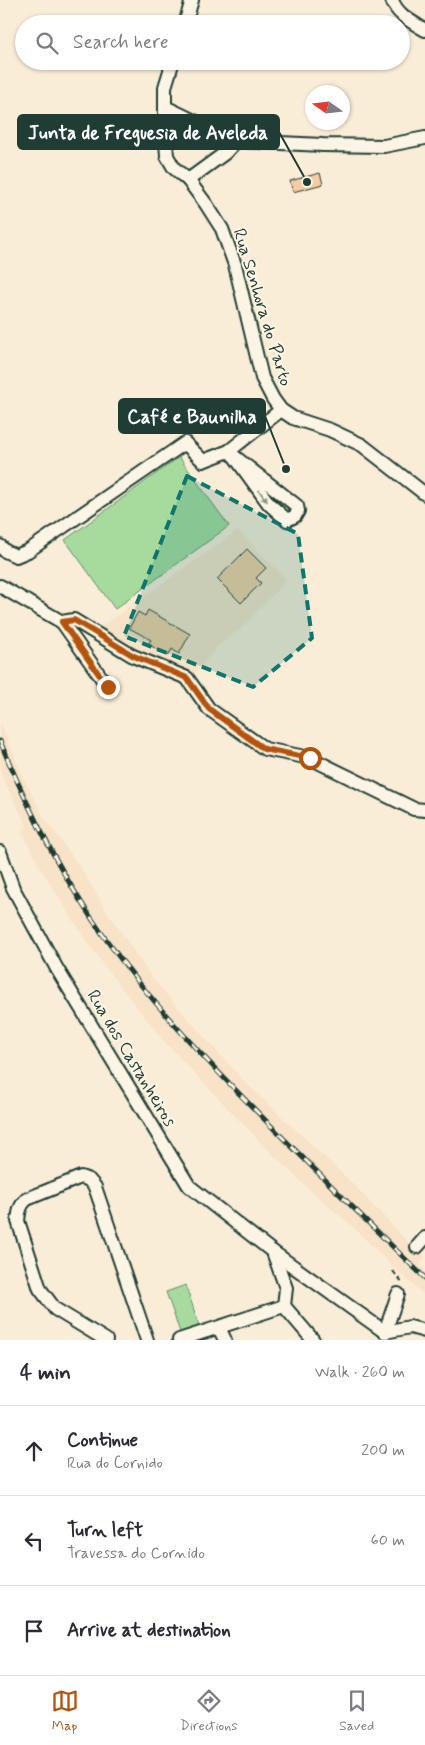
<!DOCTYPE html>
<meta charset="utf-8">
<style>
:root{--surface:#fff;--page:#f7f7f7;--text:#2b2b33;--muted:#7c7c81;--line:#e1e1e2;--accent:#b45309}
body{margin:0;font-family:Mynerve,sans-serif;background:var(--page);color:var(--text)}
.compass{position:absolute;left:305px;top:85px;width:45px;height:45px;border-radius:50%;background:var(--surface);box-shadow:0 1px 4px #0004;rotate:284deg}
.stop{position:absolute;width:15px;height:15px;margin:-11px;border:4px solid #b45309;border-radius:50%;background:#fff}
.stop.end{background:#b45309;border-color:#fff;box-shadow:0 1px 5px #0008}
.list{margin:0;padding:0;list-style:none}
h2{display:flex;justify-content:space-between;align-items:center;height:65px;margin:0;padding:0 20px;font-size:21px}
h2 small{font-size:16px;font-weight:400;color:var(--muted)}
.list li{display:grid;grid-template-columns:32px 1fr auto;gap:15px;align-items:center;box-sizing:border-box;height:90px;padding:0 20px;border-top:1px solid var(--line)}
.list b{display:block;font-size:19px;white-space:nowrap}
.list p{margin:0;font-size:16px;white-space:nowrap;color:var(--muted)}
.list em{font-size:16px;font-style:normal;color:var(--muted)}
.icon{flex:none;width:28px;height:28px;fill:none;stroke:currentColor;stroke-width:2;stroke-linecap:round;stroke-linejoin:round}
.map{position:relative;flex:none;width:425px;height:1340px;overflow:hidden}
.search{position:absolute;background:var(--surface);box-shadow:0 1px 4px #0004;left:15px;right:15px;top:15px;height:55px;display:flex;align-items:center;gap:12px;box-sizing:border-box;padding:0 18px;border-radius:28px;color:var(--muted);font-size:19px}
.sheet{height:335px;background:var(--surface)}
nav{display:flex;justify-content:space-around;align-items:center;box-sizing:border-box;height:70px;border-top:1px solid var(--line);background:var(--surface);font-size:14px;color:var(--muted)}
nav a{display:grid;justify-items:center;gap:2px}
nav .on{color:var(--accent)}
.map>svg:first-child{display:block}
.built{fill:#f8e3c8}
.green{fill:#a7db9e;stroke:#638c69}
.building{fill:#f3cda3;stroke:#1f3d34}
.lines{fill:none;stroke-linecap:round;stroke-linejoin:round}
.minor-casing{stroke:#1f3d34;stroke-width:16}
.path{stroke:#1f3d34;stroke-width:2;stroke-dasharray:5 4;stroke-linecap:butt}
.minor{stroke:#fcf5e5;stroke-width:12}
.rail-casing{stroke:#1f3d34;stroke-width:5}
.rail{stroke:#fcf5e5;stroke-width:3;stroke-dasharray:9;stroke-linecap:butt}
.oneway{fill:#8e998c}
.route{stroke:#b45309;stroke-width:6}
.marked{fill:#0f766e;fill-opacity:0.2;stroke:#0f766e;stroke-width:4;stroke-dasharray:10 6;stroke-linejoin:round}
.labels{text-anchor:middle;stroke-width:4;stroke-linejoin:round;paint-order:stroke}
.street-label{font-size:18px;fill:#1f3d34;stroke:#fcf5e5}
.leader{fill:none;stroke:#1f3d34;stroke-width:2}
.callout-dot{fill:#1f3d34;stroke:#fcf5e5;stroke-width:2}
.callout{fill:#1f3d34;stroke:#1f3d34;stroke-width:2}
.callout-label{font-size:19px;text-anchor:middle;font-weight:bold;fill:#fff}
</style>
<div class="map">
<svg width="425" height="1340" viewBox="0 0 425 1340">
<rect width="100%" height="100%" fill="#faedd8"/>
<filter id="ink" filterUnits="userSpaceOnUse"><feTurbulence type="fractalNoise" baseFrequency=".02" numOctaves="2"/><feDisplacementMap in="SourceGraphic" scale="10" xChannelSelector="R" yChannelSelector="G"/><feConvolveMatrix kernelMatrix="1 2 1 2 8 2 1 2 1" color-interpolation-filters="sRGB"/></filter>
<g filter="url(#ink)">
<g class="built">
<path d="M 238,530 L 287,580 L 241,629 L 220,644 L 193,675 L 147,652 L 144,657 L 96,630 Z"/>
<path d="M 0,721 L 23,777 L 44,817 L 81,868 L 103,905 L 153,979 L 242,1079 L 350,1181 L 413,1247 L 425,1256 L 425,1259 L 420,1264 L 425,1270 L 425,1296 L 393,1267 L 353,1227 L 304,1185 L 254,1136 L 162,1039 L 104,966 L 72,919 L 41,869 L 21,831 L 27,826 L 0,773 Z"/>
</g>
<g class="green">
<path d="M 179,457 L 229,526 L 115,609 L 65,540 Z"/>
<path d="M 186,1285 L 199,1326 L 180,1332 L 166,1292 Z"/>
</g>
<g class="building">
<path d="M 320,173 L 323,184 L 293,192 L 290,181 Z"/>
<path d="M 247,549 L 266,568 L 256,578 L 261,583 L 241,603 L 217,579 Z"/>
<path d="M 148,610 L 190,634 L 179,654 L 172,649 L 168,656 L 148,644 L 151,640 L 129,628 L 138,612 L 145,616 Z"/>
</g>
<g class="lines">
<g class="minor-casing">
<g id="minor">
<path d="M 392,0 C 397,15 412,22 425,30"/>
<path d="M 185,24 L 192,0"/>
<path d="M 173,61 L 165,87 L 165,127 L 167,156 L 174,168 L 188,180 L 206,204 L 222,229 L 235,265 L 262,378 L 273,399 L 281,410 L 293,418 L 330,430 L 362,445 L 425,494"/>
<path d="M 165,107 L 236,141 L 323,145 L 384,146 L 425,138"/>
<path d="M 188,180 L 225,153 L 236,141"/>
<path d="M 229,451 L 235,457 L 297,506 L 298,511 L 295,516 L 287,520 L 269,504 L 235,457"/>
<path d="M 0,546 L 5,551 L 16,556 L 28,551 L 185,443 L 203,461 L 229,451 L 281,410"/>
<path d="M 0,586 L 62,622 L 74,620 L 133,656 L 187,678 L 209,709 L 265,749 L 310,758 L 414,809 L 425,810"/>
<path d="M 62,622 L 108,687"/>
<path d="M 0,852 L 13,888 L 57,969 L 189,1186 L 273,1252 L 385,1332 L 410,1327 L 425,1331"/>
<path d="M 417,1247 L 425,1238"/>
<path d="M 273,1252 L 286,1288 L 284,1306 L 313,1340"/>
<path d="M 219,1328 L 225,1340"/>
<path d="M 385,1332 L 398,1294"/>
<path d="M 106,1340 L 55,1309 L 40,1289 L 18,1221 C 19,1211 20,1205 27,1199 L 81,1177 L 89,1180 L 95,1187 L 147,1340"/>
<path d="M 179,1340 L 284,1306"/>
</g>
</g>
<path class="path" d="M 393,1271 L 402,1283 L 401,1285"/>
<use href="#minor" class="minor"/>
<g class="rail-casing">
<path id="rail" d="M 0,741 C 25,802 54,861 90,916 C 145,999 215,1070 285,1140 C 332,1186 378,1233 425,1278"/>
</g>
<use href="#rail" class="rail"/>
</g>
<defs><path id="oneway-solid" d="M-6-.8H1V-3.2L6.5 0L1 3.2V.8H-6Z" transform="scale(1.25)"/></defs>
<use class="oneway" href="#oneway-solid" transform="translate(263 496) rotate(54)"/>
</g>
<g class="lines" filter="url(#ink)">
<path class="route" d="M 108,687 L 62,622 L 74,620 L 134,656 L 187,678 L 209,709 L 264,749 L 310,758"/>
</g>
<path class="marked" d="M 187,476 L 298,534 L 312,638 L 253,687 L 124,636 Z"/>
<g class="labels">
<g class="street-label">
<text transform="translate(263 307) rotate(73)" y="6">Rua Senhora do Parto</text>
<text transform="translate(132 1058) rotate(59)" y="6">Rua dos Castanheiros</text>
</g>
</g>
<path class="leader" d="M307 182L279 132M286 469L265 416"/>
<g class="callout-dot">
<circle cx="307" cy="182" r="5"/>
<circle cx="286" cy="469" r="5"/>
</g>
<g class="callout">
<rect x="18" y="115" width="261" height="34" rx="5"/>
<rect x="119" y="399" width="146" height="34" rx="5"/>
</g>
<g class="callout-label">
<text x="148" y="139">Junta de Freguesia de Aveleda</text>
<text x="192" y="423">Café e Baunilha</text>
</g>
</svg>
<svg class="compass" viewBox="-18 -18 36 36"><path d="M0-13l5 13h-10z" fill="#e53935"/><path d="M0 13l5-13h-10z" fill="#7c7c81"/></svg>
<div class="stop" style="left:310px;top:758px"></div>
<div class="stop end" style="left:108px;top:687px"></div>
<div class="search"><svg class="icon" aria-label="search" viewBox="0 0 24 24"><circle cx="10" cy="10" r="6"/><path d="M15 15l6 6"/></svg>Search here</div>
</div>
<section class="sheet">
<h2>4 min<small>Walk · 260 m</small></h2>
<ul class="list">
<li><svg class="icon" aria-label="ahead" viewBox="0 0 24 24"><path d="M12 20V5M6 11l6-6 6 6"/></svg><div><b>Continue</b><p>Rua do Cornido</p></div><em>200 m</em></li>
<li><svg class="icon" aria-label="left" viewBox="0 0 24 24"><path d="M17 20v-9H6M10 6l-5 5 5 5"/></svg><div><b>Turn left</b><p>Travessa do Cornido</p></div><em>60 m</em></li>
<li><svg class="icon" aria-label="arrive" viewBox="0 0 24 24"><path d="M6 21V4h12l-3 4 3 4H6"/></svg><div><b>Arrive at destination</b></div></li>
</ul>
</section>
<nav>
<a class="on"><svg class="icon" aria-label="map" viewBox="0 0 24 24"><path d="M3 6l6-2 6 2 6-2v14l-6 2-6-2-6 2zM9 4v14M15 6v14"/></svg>Map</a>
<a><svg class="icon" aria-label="directions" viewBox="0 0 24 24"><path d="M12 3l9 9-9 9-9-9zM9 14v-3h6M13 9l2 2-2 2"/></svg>Directions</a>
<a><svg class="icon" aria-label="saved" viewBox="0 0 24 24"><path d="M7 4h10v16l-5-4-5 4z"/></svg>Saved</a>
</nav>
